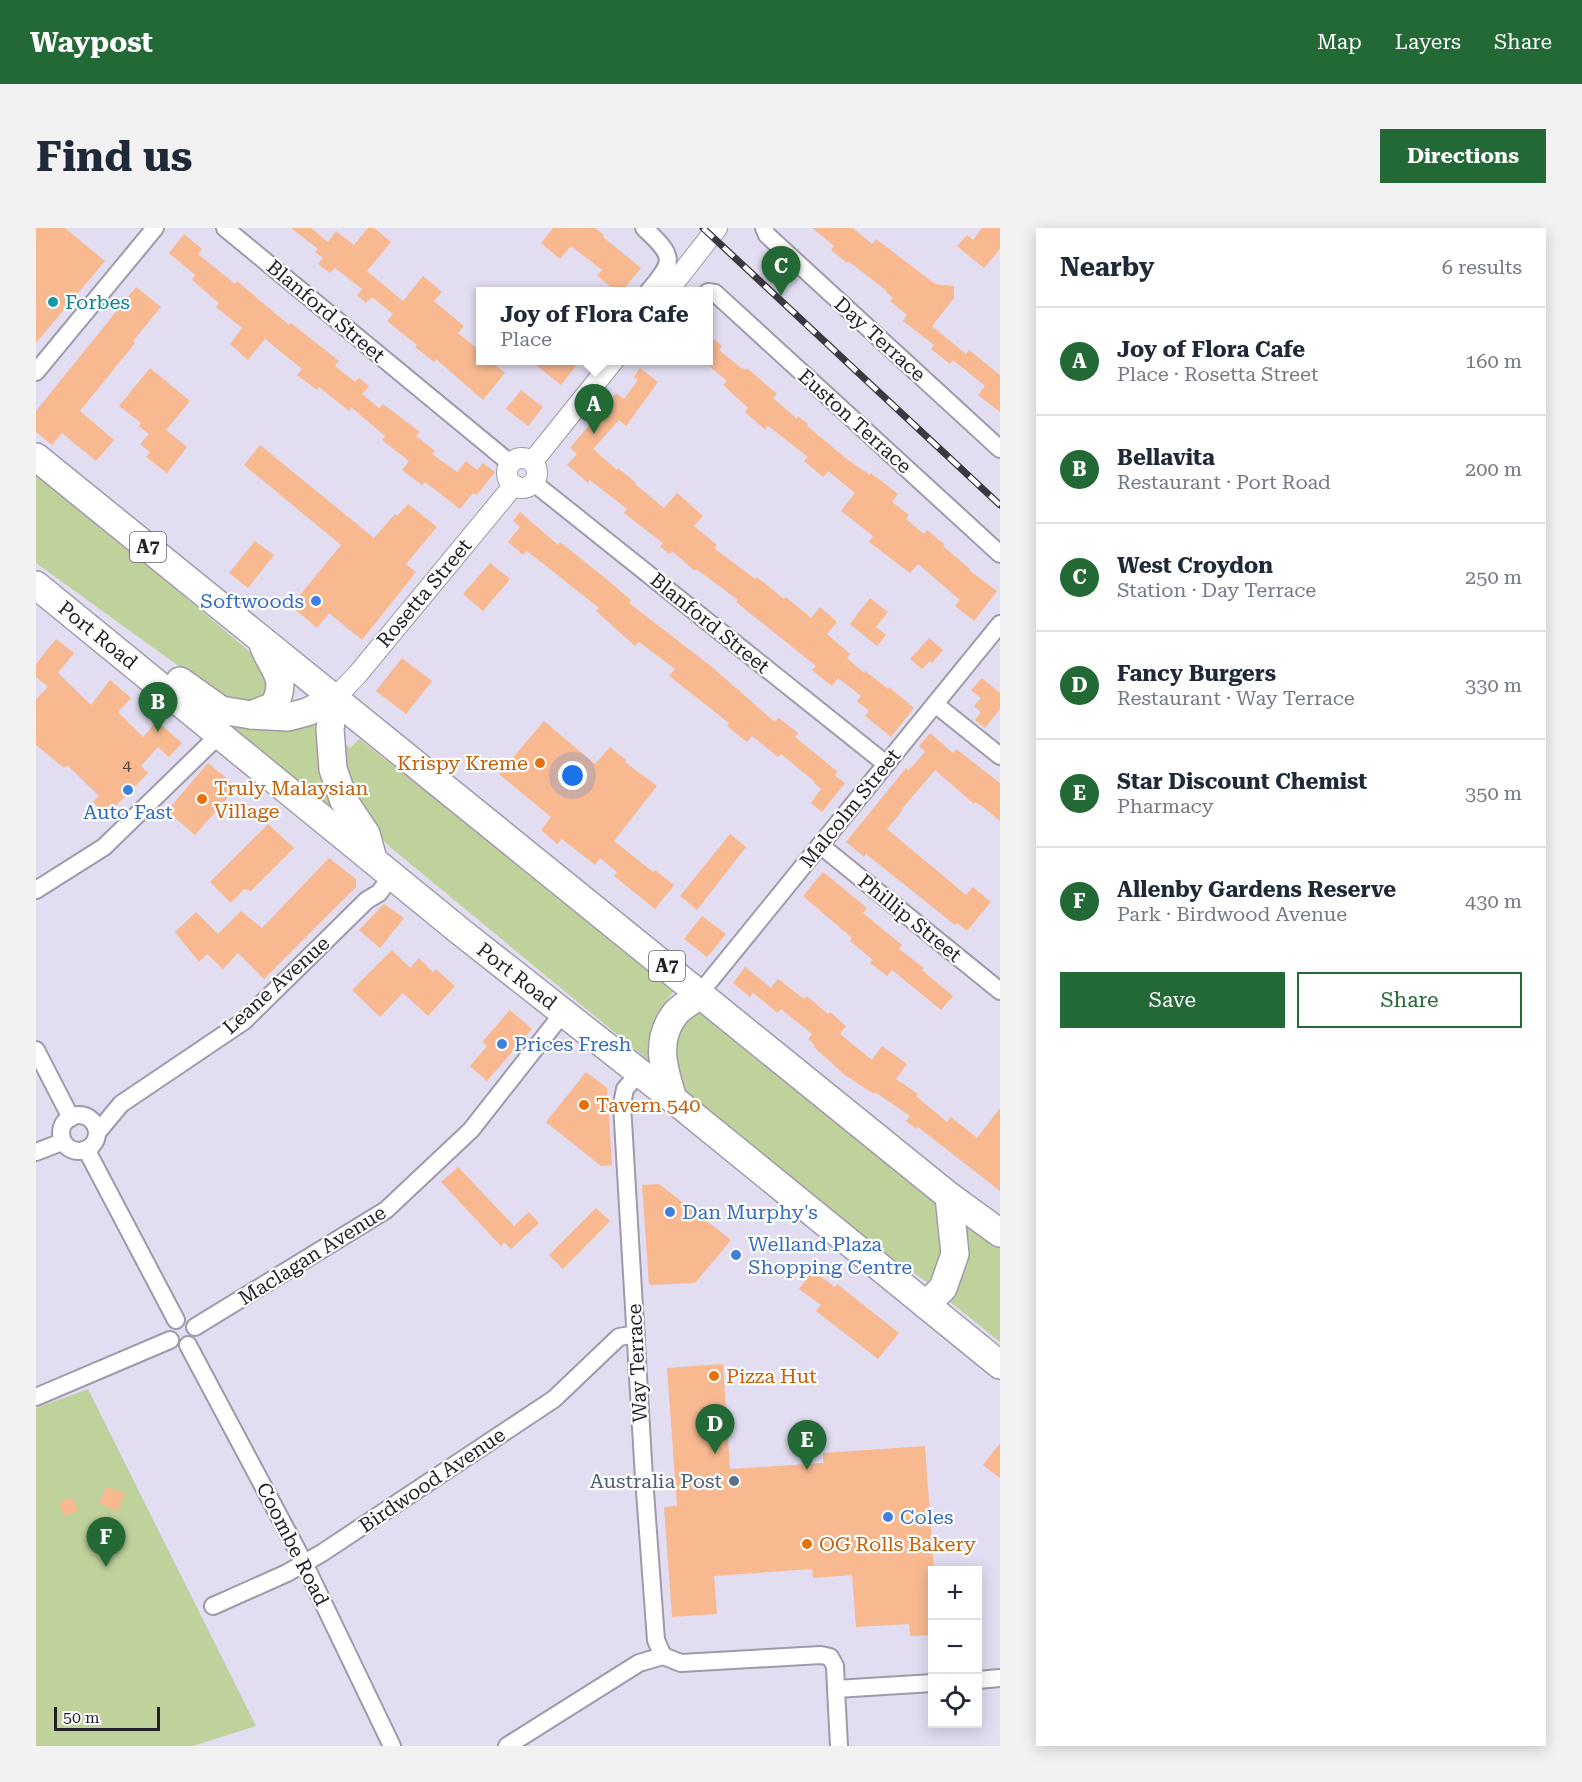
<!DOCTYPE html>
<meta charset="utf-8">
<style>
:root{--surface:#fff;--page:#f2f2f3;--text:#1f2937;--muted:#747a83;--line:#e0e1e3;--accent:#226935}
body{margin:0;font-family:"Roboto Serif",serif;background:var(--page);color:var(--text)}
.controls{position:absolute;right:18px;bottom:18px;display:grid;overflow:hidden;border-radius:0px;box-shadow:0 3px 15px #0003}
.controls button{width:54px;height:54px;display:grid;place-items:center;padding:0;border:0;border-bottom:2px solid var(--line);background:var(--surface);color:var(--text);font:30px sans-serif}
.scale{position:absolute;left:18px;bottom:15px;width:106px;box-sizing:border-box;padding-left:6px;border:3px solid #221f26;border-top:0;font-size:16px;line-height:21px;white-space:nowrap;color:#221f26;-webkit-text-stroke:4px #fff;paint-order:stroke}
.you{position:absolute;left:537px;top:548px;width:21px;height:21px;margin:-15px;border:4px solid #fff;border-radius:50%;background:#1a73e8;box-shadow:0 0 0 9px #1a73e833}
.badge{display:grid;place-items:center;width:39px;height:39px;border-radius:50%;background:var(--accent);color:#fff;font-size:20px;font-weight:700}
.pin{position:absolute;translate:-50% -50px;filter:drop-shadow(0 2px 3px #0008)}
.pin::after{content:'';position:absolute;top:32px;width:21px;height:18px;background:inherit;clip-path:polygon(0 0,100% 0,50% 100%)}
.popup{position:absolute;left:440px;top:59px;width:237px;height:78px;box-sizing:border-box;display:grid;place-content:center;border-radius:0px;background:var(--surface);filter:drop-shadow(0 2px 4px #0005);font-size:20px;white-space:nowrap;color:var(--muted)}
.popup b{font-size:22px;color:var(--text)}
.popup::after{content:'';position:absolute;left:50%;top:100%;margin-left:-12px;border:12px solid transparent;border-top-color:var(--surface)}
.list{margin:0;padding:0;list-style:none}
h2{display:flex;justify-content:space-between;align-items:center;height:78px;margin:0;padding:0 24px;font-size:26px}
h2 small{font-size:20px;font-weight:400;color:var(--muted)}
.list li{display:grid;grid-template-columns:39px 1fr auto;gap:18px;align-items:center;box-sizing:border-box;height:108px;padding:0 24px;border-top:2px solid var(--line)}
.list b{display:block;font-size:22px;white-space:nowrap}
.list p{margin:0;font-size:20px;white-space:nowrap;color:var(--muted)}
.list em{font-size:20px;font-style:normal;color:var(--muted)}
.actions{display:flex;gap:12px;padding:18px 24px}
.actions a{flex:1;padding:14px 0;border:2px solid var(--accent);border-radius:0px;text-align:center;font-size:21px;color:var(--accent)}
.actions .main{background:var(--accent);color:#fff}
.icon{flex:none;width:33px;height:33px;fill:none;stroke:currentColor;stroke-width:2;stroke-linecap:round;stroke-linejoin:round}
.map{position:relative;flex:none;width:964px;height:1518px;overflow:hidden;border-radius:0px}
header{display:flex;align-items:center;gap:36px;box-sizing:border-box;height:84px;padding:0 30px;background:var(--accent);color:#fff}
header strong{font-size:28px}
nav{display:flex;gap:33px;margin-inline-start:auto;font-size:21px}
.intro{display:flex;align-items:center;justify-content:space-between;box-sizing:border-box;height:144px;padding:0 36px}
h1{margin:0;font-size:42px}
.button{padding:15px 27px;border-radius:0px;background:var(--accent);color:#fff;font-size:21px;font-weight:700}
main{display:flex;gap:36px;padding:0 36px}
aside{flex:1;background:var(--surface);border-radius:0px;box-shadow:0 3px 15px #0003}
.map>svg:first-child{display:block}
.green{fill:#bfd29b}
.building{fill:#f8b991}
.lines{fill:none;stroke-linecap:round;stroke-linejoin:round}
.minor-casing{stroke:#9f99ab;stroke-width:20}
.tertiary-casing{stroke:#9f99ab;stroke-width:22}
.trunk-casing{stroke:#9f99ab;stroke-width:30}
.minor{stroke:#fff;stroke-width:16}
.tertiary{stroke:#fff;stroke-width:20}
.trunk{stroke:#fff;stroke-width:27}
.rail-casing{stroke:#3b3841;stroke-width:7}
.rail{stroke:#fff;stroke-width:4.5;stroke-dasharray:14;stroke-linecap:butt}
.culture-dot{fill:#0f9aa8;stroke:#fff;stroke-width:2}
.shop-dot{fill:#3f7fe0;stroke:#fff;stroke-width:2}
.food-dot{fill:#e8710a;stroke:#fff;stroke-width:2}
.service-dot{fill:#5c6f8a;stroke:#fff;stroke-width:2}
.labels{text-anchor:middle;stroke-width:4.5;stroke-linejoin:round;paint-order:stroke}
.number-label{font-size:16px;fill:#584641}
.shield{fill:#fff;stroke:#646267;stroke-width:1.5}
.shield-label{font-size:18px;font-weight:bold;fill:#221f26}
.culture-label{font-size:20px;fill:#0d838f;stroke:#fff;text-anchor:start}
.street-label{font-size:20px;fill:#221f26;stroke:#fff}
.shop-label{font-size:20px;fill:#366cbe;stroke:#fff;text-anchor:start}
.food-label{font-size:20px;fill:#c56008;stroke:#fff;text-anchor:start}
.service-label{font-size:20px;fill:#4e5e75;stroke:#fff;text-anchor:end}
</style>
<header>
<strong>Waypost</strong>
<nav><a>Map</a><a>Layers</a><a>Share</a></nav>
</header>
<div class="intro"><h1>Find us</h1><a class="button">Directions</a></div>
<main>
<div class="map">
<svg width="964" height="1518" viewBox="0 0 964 1518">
<rect width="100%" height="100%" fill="#e3ddf1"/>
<g class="green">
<path d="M 0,243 L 226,434 L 235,449 L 229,471 L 213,477 L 191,473 L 0,335 Z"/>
<path d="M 268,492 L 275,497 L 284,499 L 282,524 L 286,544 L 298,582 L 198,501 L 202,498 C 230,502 241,504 268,492 Z"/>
<path d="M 297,505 L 314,520 L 323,511 L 640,759 L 622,785 L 618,837 L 354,619 L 328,593 Z"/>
<path d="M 664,775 L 898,963 L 907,982 L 908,1025 L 892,1055 L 828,1010 L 660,881 L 631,841 L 632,808 Z"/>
<path d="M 923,985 L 964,1018 L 964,1114 L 907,1068 Z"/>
<path d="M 52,1161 L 220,1498 L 157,1518 L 0,1518 L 0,1180 Z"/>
</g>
<g class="building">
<path d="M 0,0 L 29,0 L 69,33 L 0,115 Z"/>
<path d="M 255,0 L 275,0 L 292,14 L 300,3 L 318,17 L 332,0 L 338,0 L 355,14 L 331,43 L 367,73 L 387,48 L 406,64 L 398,73 L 428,98 L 422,105 L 444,123 L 444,132 L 454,132 L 469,145 L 447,172 L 400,131 L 398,134 L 379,119 L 381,117 L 351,93 L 357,86 L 336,69 L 330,75 L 321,67 L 326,61 L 299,40 L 294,45 L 282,36 L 287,30 L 279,24 L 282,21 Z"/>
<path d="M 517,0 L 559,0 L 568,7 L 567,9 L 605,40 L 586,63 L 580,63 L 561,48 L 566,42 L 535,18 L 524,31 L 505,15 Z"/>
<path d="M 776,0 L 817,0 L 836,16 L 840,11 L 899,56 L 918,58 L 918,70 L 896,98 L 930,126 L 933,122 L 964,147 L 964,184 L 942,167 L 949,158 L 917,132 L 914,136 L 895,121 L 898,117 L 867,93 L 871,87 L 854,73 L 857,70 L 850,64 L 851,63 L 812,33 L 811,35 L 795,22 L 798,18 Z"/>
<path d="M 946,0 L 964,0 L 964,21 L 948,40 L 921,18 L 931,7 L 937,12 Z"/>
<path d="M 148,6 L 166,21 L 162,26 L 199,56 L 201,53 L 253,97 L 255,95 L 303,133 L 299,138 L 319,154 L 323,150 L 333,158 L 326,166 L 343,180 L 347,176 L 384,204 L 380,208 L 399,223 L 396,226 L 421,244 L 430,233 L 441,242 L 447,235 L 459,244 L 441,267 L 437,265 L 424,281 L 389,254 L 386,257 L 366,242 L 373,233 L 346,212 L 349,208 L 315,179 L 313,183 L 283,159 L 281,162 L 261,147 L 266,141 L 229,111 L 212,132 L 194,116 L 206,100 L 180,79 L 183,75 L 156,52 L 159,47 L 133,25 Z"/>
<path d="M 100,59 L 125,79 L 97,113 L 99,115 L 44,183 L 78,212 L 60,233 L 26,205 L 16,217 L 0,204 L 0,183 Z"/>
<path d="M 672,106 L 686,118 L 683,122 L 704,139 L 710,142 L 711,140 L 741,166 L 737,170 L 761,191 L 762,188 L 772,196 L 771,198 L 812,232 L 834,247 L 835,245 L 862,266 L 856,274 L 873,287 L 870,291 L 888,306 L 891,302 L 908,316 L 907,318 L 934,341 L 933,342 L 961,363 L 938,393 L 919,378 L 924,372 L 882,336 L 874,345 L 833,314 L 837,308 L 805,283 L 819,265 L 792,243 L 787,249 L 768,233 L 772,229 L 732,198 L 729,202 L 709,184 L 712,180 L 687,157 L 691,153 L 672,137 Z"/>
<path d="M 494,132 L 533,132 L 540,138 L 525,157 Z"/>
<path d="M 114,140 L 154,173 L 130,202 L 151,219 L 131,245 L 110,229 L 114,224 L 104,216 L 113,206 L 103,198 L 105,195 L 83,178 Z"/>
<path d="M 604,140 L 622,154 L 590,198 L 583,192 L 557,221 L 581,242 L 582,240 L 600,255 L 599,256 L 628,280 L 641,265 L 667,288 L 658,298 L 681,317 L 678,320 L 719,351 L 721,349 L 748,371 L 750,369 L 775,390 L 784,379 L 801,394 L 791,406 L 814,426 L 811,430 L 828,445 L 829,443 L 852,461 L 853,459 L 878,480 L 855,509 L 829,488 L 833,483 L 821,473 L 825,468 L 802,450 L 796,458 L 776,442 L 780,438 L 700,374 L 702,372 L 660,341 L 659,343 L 636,323 L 633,326 L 624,318 L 627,315 L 588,285 L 591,281 L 554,252 L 552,255 L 531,237 L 541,226 L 534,220 L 580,165 L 588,171 L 602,152 L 598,149 Z"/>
<path d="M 485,162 L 507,179 L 492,198 L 470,181 Z"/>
<path d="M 224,217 L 338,310 L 359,286 L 361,288 L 372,276 L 401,299 L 370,336 L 380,344 L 326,412 L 293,385 L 281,400 L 255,378 L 305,317 L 208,237 Z"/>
<path d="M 484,284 L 522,317 L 524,314 L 569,350 L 595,372 L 593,375 L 676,439 L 739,494 L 743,490 L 762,505 L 759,509 L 802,544 L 798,547 L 809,555 L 786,584 L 775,575 L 785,561 L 778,555 L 779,554 L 745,526 L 742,529 L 716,508 L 711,514 L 691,498 L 693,495 L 633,448 L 639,441 L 603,414 L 599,418 L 560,383 L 563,380 L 491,323 L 487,327 L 472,314 L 484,299 L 477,293 Z"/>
<path d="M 219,313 L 238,327 L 212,360 L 193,345 Z"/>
<path d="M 454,335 L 474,351 L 447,383 L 427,366 Z"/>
<path d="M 834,370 L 852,384 L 840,399 L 850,407 L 841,418 L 814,396 Z"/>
<path d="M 893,410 L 907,422 L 896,435 L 894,433 L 886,441 L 874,431 Z"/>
<path d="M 20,411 L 38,425 L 22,445 L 55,477 L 74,452 L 95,470 L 82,484 L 107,509 L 121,493 L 146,515 L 133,529 L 122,519 L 105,538 L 112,545 L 70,588 L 57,574 L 63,568 L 31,537 L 28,540 L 0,517 L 0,471 L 12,459 L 0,449 L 0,436 Z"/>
<path d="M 366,430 L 396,453 L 370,486 L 340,463 Z"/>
<path d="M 946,450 L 964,465 L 964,481 L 949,500 L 939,492 L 945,484 L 938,478 L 945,470 L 935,462 Z"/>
<path d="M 508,493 L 559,536 L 574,519 L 590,532 L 589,534 L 621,558 L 578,613 L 617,644 L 619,642 L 638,657 L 619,681 L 578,648 L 581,644 L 564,630 L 559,637 L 526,611 L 521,616 L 505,602 L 515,589 L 463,546 Z"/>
<path d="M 894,505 L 917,525 L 920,521 L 964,555 L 964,593 L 946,578 L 939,574 L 938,576 L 899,542 L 865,582 L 866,583 L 851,601 L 930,667 L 937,659 L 955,674 L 931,703 L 921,695 L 919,697 L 830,626 L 828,629 L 810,614 L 870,540 L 873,542 L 889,524 L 883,518 Z"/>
<path d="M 172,535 L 201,559 L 159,607 L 131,583 Z"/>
<path d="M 232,596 L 258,620 L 215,663 L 208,661 L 195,675 L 174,654 Z"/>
<path d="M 694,606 L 710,619 L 661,682 L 644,668 Z"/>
<path d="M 293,630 L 320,651 L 320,659 L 228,751 L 202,725 L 187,741 L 171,726 L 163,734 L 139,704 L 160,684 L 182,706 L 205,683 L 226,700 Z"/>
<path d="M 787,644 L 831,680 L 827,685 L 866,717 L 863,721 L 888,740 L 886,742 L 917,768 L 905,782 L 856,742 L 851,748 L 834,735 L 837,732 L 814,713 L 816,710 L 767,668 Z"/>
<path d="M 348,676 L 368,690 L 344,720 L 323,702 Z"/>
<path d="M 666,688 L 690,706 L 671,729 L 648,711 Z"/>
<path d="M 356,722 L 374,740 L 383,730 L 397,744 L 400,741 L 419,758 L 392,788 L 367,765 L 344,789 L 316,762 Z"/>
<path d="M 709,739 L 735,760 L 742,751 L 768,771 L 771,768 L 792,786 L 794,784 L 810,798 L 804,806 L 836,832 L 846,818 L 871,836 L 860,851 L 882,866 L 880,868 L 911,894 L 915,889 L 941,910 L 964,880 L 964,963 L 882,899 L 880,901 L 870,893 L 874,888 L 839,864 L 838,866 L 809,847 L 778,819 L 779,817 L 772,811 L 776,806 L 745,781 L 742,785 L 717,765 L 714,769 L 697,755 Z"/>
<path d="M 474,782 L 496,801 L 451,853 L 434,838 L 451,818 L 446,814 Z"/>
<path d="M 550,844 L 571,860 L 576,937 L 565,938 L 510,894 Z"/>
<path d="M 422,939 L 478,998 L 493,984 L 503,995 L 475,1021 L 468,1014 L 465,1018 L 405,954 Z"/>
<path d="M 623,956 L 695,1012 L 659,1055 L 613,1057 L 606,957 Z"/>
<path d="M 560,980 L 574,993 L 527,1041 L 513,1027 Z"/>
<path d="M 777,1043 L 799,1059 L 801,1056 L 863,1105 L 842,1131 L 780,1083 L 785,1077 L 763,1061 Z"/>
<path d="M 687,1136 L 694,1241 L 787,1235 L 787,1225 L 889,1218 L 898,1342 L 897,1342 L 897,1407 L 874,1408 L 873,1396 L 820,1399 L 816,1347 L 777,1350 L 776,1341 L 678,1348 L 681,1386 L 636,1389 L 628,1279 L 641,1278 L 631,1140 Z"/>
<path d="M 964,1215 L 964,1250 L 947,1237 Z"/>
<path d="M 71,1258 L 89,1266 L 81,1284 L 63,1275 Z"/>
<path d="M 37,1270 L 42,1283 L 28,1288 L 23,1274 Z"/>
</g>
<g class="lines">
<g class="minor-casing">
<g id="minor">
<path d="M 189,0 L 474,235"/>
<path d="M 608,0 C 639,29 639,32 612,64"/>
<path d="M 728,0 L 731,7 L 964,221"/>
<path d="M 672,64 L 679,65 L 964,326"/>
<path d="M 0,144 L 119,0"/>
<path d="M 498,255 L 850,536"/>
<path d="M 899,476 L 964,528"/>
<path d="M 784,617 L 964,763"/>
<path d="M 0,662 L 68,619 L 183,507"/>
<path d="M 664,765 L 964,396"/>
<path d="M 0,822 L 35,890"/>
<path d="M 603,845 L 589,861 L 586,876 L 608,1250 L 620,1412 L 627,1428"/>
<circle cx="43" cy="905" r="18"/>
<path d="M 61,905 L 85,876 L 208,793 L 331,672 L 343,665 L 356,647"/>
<path d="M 50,921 L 140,1092"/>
<path d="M 0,924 L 26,914"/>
<path d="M 159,1099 L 350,982 L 435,902 L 527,785"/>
<path d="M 152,1117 L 268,1335 L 356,1518"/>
<path d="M 0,1169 L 134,1112"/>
<path d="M 177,1378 L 251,1345 L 286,1325 L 518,1171 L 583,1109 L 600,1106"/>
<path d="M 942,1452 L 964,1450"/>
<path d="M 800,1461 L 803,1518"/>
<path d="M 471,1518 L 603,1435 L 627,1428 L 645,1435 L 785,1427 L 794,1429 L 799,1438 L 800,1461 L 897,1455"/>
</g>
</g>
<g class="tertiary-casing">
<g id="tertiary">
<path d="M 631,64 L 681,0"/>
<circle cx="486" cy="245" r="15"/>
<path d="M 497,233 L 578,132"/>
<path d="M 298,471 L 321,447 L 478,257"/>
</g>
</g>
<g class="trunk-casing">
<g id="trunk">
<path d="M 0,229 L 913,968 L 964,1005"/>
<path d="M 0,357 L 425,704 L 637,871 L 964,1137"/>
<path d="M 144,453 L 185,482 L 215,487 L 252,489 L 271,484 L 298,471"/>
<path d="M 298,471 L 294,501 L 297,541 L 308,573 L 330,606 L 337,631"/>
<path d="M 215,487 L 238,478 C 252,450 238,443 228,419"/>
<path d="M 637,871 C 628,842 618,813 639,786 C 646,777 657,774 664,765"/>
<path d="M 890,1077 L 907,1060 L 919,1026 L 913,968"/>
</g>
</g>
<use href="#minor" class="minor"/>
<use href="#tertiary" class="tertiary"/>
<use href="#trunk" class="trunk"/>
<g class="rail-casing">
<path id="rail" d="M 667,0 L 964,277"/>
</g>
<use href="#rail" class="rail"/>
</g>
<circle class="culture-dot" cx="17" cy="74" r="6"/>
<g class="shop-dot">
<circle cx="280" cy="373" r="6"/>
<circle cx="92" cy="562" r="6"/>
<circle cx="466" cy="816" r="6"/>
<circle cx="634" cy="984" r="6"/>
<circle cx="700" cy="1027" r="6"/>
<circle cx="852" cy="1289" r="6"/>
</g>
<g class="food-dot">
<circle cx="504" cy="535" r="6"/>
<circle cx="166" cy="571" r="6"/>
<circle cx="548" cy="877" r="6"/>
<circle cx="678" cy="1148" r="6"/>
<circle cx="771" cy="1316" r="6"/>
</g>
<circle class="service-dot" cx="698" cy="1253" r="6"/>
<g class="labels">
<g class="number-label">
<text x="91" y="543">4</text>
</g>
<g class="shield">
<rect x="94" y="304" width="36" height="30" rx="4.5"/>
<rect x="613" y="723" width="36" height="30" rx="4.5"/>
</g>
<g class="shield-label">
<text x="112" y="325">A7</text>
<text x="631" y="744">A7</text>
</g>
<g class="culture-label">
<text x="29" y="81">Forbes</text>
</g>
<g class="street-label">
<text transform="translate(290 83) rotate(40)" y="7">Blanford Street</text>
<text transform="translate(844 111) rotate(42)" y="7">Day Terrace</text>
<text transform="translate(819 193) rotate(42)" y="7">Euston Terrace</text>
<text transform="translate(388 365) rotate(-50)" y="7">Rosetta Street</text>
<text transform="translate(674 395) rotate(39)" y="7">Blanford Street</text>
<text transform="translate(62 407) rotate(39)" y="7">Port Road</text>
<text transform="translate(814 580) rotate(-51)" y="7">Malcolm Street</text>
<text transform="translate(874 690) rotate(39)" y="7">Phillip Street</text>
<text transform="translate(481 748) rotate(38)" y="7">Port Road</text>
<text transform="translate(240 757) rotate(-42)" y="7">Leane Avenue</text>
<text transform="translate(276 1027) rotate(-32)" y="7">Maclagan Avenue</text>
<text transform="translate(601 1135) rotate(-93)" y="7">Way Terrace</text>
<text transform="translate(396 1252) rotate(-34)" y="7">Birdwood Avenue</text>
<text transform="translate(257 1316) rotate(63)" y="7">Coombe Road</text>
</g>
<g class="shop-label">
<text x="268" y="380" text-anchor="end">Softwoods</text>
<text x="92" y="591" text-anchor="middle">Auto Fast</text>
<text x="478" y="823">Prices Fresh</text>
<text x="646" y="991">Dan Murphy's</text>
<text x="712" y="1023">Welland Plaza<tspan x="712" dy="23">Shopping Centre</tspan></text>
<text x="864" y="1296">Coles</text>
</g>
<g class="food-label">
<text x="492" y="542" text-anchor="end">Krispy Kreme</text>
<text x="178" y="567">Truly Malaysian<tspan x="178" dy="23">Village</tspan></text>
<text x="560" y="884">Tavern 540</text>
<text x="690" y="1155">Pizza Hut</text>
<text x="783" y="1323">OG Rolls Bakery</text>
</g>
<g class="service-label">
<text x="686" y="1260">Australia Post</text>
</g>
</g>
</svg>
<div class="controls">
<button>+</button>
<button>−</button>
<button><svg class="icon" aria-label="locate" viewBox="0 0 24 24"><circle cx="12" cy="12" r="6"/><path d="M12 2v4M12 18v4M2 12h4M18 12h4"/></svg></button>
</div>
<div class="scale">50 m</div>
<div class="you"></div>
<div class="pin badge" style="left:558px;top:206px">A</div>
<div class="popup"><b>Joy of Flora Cafe</b>Place</div>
<div class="pin badge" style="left:122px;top:504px">B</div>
<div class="pin badge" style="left:745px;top:68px">C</div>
<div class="pin badge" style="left:679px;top:1226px">D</div>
<div class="pin badge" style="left:771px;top:1242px">E</div>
<div class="pin badge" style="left:70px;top:1339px">F</div>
</div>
<aside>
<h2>Nearby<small>6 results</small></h2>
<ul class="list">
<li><span class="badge">A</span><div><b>Joy of Flora Cafe</b><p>Place · Rosetta Street</p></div><em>160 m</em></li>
<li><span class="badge">B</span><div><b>Bellavita</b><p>Restaurant · Port Road</p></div><em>200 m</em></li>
<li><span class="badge">C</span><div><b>West Croydon</b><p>Station · Day Terrace</p></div><em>250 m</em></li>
<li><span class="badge">D</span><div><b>Fancy Burgers</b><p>Restaurant · Way Terrace</p></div><em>330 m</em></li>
<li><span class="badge">E</span><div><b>Star Discount Chemist</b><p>Pharmacy</p></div><em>350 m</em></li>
<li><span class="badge">F</span><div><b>Allenby Gardens Reserve</b><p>Park · Birdwood Avenue</p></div><em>430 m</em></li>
</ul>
<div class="actions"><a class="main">Save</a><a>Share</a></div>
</aside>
</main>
